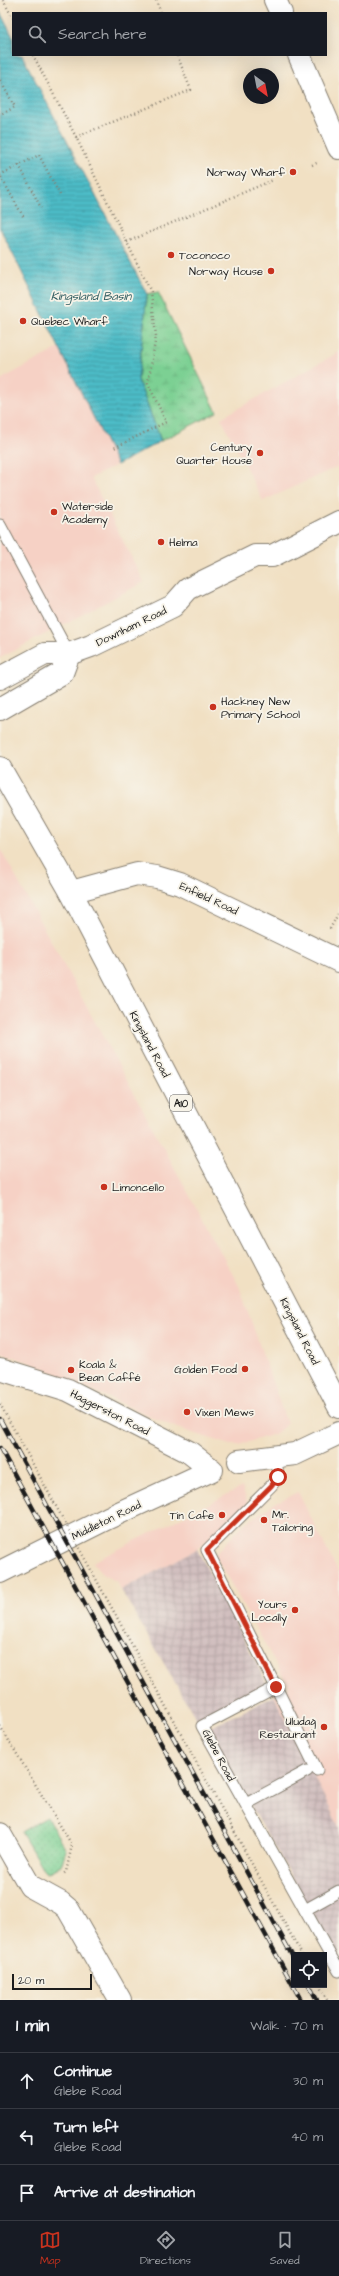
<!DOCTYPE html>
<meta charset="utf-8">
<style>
:root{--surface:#171b24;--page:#242831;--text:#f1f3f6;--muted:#9ea1a6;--line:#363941;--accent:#c8321e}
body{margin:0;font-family:"Architects Daughter",sans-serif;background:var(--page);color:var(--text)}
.controls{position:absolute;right:12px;bottom:12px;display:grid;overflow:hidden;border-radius:0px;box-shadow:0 4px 16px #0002}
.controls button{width:36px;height:36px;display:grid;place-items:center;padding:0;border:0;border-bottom:1px solid var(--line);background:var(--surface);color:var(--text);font:20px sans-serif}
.compass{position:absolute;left:243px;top:68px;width:36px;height:36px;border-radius:50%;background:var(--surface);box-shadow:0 4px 16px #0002;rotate:148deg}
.scale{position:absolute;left:12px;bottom:10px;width:80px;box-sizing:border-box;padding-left:4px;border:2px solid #1c1c1c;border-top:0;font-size:11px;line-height:14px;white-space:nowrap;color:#1c1c1c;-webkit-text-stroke:3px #f7f3e8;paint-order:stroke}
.stop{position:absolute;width:12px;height:12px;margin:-9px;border:3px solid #c8321e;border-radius:50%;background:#fff}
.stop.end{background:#c8321e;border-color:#fff;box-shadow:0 1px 4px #0008}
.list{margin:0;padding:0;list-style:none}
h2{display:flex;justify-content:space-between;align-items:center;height:52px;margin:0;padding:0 16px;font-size:17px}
h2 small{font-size:13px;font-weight:400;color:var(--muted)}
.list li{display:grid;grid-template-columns:26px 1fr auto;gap:12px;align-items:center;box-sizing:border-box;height:56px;padding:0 16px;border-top:1px solid var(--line)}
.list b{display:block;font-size:15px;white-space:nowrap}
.list p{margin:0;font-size:13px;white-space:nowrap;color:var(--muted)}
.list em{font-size:13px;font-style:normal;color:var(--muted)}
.icon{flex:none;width:22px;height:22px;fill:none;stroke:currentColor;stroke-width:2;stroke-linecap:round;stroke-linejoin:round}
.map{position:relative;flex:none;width:339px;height:2000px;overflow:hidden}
.search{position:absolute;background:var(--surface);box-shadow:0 4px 16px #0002;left:12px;right:12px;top:12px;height:44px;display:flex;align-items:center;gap:10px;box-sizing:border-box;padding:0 14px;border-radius:0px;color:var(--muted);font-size:15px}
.sheet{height:220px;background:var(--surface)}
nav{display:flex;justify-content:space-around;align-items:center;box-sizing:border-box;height:56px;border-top:1px solid var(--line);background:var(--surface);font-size:11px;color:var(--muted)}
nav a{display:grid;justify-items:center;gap:2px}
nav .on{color:var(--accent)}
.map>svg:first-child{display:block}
.built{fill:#f6d1c5}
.industrial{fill:url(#industrial-grid)}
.grass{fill:url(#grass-dots);stroke:#4c7658}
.wetland{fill:url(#wetland-marsh);stroke:#4c7658}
.water{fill:url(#water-rules);stroke:#356c72}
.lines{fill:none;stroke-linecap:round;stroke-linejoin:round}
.lane-casing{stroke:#867e70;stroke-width:13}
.street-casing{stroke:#867e70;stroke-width:24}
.secondary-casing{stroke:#867e70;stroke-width:24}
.highway-casing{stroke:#867e70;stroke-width:24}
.path{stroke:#867e70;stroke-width:2.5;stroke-dasharray:1 3;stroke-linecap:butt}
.lane{stroke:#fff;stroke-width:11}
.street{stroke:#fff;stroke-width:22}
.secondary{stroke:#fff;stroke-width:22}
.highway{stroke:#fff;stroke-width:22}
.rail-casing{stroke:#1c1c1c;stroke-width:4.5}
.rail{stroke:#f7f3e8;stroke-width:3;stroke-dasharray:9;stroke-linecap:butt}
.path-bridge{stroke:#867e70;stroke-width:2.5;stroke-dasharray:1 3;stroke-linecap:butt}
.route{stroke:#c8321e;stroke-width:5}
.poi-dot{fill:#c8321e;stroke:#f7f3e8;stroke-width:1.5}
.labels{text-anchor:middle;stroke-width:3.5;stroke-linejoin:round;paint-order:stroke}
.shield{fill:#f7f3e8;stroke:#5e5c59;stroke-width:1}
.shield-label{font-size:10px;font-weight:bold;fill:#1c1c1c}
.poi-label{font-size:11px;fill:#1c1c1c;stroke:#f7f3e8;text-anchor:start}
.street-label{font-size:11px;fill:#1c1c1c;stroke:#f7f3e8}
.water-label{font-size:12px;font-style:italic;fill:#305c60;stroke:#f7f3e8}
</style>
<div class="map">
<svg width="339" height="2000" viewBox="0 0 339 2000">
<defs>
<pattern id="industrial-grid" width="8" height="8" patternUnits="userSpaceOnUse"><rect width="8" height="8" fill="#d1bfbf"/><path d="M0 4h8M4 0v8" fill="none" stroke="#b3a4a4"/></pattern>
<pattern id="grass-dots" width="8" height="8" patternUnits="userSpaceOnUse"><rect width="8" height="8" fill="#7bd093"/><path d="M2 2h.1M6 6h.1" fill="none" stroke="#6ab27e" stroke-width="1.8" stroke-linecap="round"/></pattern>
<pattern id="wetland-marsh" width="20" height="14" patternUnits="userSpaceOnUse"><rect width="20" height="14" fill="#7bd093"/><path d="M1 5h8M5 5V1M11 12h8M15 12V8" fill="none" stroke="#6ab27e"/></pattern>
<pattern id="water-rules" width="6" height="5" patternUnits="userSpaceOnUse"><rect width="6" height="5" fill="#4ebcc7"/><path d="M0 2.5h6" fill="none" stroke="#4098a1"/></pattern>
</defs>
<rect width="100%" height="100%" fill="#f7f3e8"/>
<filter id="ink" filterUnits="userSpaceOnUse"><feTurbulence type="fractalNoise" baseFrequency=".025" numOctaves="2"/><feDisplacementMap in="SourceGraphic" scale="8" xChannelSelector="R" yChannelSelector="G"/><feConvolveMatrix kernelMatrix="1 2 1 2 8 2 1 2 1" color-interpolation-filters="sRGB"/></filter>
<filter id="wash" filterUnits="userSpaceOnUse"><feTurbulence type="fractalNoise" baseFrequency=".012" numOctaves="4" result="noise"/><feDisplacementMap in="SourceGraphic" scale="16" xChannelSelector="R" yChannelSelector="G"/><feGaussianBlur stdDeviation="0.9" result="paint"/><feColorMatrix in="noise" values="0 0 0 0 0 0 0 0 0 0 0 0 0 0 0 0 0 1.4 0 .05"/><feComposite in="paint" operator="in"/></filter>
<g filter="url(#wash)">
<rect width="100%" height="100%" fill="#f1e0c3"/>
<g class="built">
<path d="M 59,348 L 117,465 L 91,478 L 144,582 L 0,658 L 0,380 Z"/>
<path d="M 339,352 L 339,466 L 263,501 L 221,418 Z"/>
<path d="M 0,848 L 239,1286 L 287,1424 L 275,1434 L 239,1445 L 231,1445 L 177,1428 L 36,1365 L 0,1352 Z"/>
<path d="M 242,1487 L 248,1504 L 197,1549 L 121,1590 L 117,1582 L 102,1574 L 93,1562 Z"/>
<path d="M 298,1492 L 339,1574 L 339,1827 L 274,1696 L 289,1687 L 215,1555 L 243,1525 L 275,1503 Z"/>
</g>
<g class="industrial">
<path d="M 197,1549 L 268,1686 L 198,1722 L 121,1590 Z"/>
<path d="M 274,1696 L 339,1827 L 339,1960 L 207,1729 Z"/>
</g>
<path class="grass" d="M 47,1817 L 66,1850 L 61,1866 L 48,1873 L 44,1871 L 21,1832 Z"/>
<path class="wetland" d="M 158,292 L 217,412 L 161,441 L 138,380 L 147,294 Z"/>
<path class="water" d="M 0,12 L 13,37 L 13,55 L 22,55 L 147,294 L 138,380 L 161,441 L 117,465 L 0,228 Z"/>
</g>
<g filter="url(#ink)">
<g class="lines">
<g class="lane-casing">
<g id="lane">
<path d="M 0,525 L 69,654"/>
<path d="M 276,1457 L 278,1477 L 271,1486 L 207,1550 L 276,1687 L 202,1726 L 339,1971"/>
<path d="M 276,1687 L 317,1770"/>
<path d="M 246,1804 L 307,1771"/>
<path d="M 305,1910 L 339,1891"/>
</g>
</g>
<g class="street-casing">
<g id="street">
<path d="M 275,0 L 281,13"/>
<path d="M 299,55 L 339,148"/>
<path d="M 71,892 L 137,874 L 157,877 L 180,884 L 339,961"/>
<path d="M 0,1369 L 68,1390 L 189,1452 L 212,1470 L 108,1518 L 0,1572"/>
<path d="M 239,1461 L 295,1454 L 339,1433"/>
<path d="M 0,1834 L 30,1886 L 61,1903 L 68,1909 L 120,2000"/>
</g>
</g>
<g class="secondary-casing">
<g id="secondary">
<path d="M 0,678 L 45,654 L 69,654 L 91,646 L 173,606 L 188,589 L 255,556 L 272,556 L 339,522"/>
<path d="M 0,709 L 62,673 L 69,654"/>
</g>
</g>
<g class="highway-casing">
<path id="highway" d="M 0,768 L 71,892 L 339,1407"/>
</g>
<g class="path">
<path d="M 3,0 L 13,18"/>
<path d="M 156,0 L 161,13"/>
<path d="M 33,55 L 76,137 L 151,292 L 156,336 L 148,383 L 166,422 L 114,448"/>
<path d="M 0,80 L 15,107 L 0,115"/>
<path d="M 76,137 L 191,90 L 177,55"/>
<path d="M 19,165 L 41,208"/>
<path d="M 312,165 L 319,162"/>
<path d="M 0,175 L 39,155 L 61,197"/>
<path d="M 1,177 L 24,218"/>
<path d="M 127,242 L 273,180"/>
<path d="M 330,929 L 339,912"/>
<path d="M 0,1726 L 72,1845 L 66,1872 L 62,1875"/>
<path d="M 319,1985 L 327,2000"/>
</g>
<use href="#lane" class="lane"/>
<use href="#street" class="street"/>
<use href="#secondary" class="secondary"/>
<use href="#highway" class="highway"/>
<g class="rail-casing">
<g id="rail">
<path d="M 0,1419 L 294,1959"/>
<path d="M 0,1448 L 301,2000"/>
<path d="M 309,1985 L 317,2000"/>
</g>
</g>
<use href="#rail" class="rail"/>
<path class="path-bridge" d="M 0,1404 L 302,1955"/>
</g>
</g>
<g class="lines" filter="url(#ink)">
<path class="route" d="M 276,1687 L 207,1550 L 271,1486 L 278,1477"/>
</g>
<g class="poi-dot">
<circle cx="293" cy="172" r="4"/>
<circle cx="171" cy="255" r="4"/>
<circle cx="271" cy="271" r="4"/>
<circle cx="23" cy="321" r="4"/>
<circle cx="260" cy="453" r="4"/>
<circle cx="54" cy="512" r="4"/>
<circle cx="161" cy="542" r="4"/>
<circle cx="213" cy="707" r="4"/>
<circle cx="104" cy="1187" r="4"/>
<circle cx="245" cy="1369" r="4"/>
<circle cx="71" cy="1370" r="4"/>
<circle cx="187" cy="1412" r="4"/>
<circle cx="222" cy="1515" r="4"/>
<circle cx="264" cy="1520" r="4"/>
<circle cx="295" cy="1610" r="4"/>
<circle cx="324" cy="1727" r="4"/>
</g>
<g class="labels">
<rect class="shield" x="170" y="1095" width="22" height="16" rx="3"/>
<g class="shield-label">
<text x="181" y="1107">A10</text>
</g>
<g class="poi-label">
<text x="285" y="176" text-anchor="end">Norway Wharf</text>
<text x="179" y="259">Toconoco</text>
<text x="263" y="275" text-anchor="end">Norway House</text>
<text x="31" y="325">Quebec Wharf</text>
<text x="252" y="451" text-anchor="end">Century<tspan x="252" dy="13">Quarter House</tspan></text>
<text x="62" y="510">Waterside<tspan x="62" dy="13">Academy</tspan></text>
<text x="169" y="546">Helma</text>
<text x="221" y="705">Hackney New<tspan x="221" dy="13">Primary School</tspan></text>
<text x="112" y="1191">Limoncello</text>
<text x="79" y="1368">Koala &amp;<tspan x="79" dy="13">Bean Caffé</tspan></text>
<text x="237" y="1373" text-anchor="end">Golden Food</text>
<text x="195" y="1416">Vixen Mews</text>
<text x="272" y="1518">Mr.<tspan x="272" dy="13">Tailoring</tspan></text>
<text x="214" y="1519" text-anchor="end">Tin Cafe</text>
<text x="287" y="1608" text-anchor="end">Yours<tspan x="287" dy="13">Locally</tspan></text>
<text x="316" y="1725" text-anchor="end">Uludağ<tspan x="316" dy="13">Restaurant</tspan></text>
</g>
<g class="street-label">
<text transform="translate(131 626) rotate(-26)" y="4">Downham Road</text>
<text transform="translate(209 898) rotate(25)" y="4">Enfield Road</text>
<text transform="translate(150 1044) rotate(62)" y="4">Kingsland Road</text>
<text transform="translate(300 1331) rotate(63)" y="4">Kingsland Road</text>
<text transform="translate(110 1412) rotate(27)" y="4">Haggerston Road</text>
<text transform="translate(106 1520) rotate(-26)" y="4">Middleton Road</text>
<text transform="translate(219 1755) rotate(62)" y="4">Glebe Road</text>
</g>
<g class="water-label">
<text x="91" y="300">Kingsland Basin</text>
</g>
</g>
</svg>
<div class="controls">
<button><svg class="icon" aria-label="locate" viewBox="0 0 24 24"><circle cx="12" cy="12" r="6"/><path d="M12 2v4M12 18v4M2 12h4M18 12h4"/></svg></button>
</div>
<svg class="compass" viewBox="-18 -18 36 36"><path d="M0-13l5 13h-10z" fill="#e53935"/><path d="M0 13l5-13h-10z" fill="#9ea1a6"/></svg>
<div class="scale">20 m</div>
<div class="stop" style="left:278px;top:1477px"></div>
<div class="stop end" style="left:276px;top:1687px"></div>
<div class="search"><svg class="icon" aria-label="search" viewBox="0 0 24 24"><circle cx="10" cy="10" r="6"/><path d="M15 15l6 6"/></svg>Search here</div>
</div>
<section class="sheet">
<h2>1 min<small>Walk · 70 m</small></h2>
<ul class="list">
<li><svg class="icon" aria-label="ahead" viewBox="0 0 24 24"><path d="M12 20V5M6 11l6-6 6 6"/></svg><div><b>Continue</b><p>Glebe Road</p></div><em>30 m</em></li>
<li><svg class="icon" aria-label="left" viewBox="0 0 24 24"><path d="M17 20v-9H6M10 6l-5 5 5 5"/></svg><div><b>Turn left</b><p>Glebe Road</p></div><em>40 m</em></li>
<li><svg class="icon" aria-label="arrive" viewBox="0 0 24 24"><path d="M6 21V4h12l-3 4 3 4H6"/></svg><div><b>Arrive at destination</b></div></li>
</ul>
</section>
<nav>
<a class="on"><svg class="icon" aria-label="map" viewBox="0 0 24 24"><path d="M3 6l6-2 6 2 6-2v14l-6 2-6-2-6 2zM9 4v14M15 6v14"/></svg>Map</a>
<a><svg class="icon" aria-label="directions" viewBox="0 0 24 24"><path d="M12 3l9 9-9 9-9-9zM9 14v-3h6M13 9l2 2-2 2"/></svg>Directions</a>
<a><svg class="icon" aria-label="saved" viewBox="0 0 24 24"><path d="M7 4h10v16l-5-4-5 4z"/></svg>Saved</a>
</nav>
